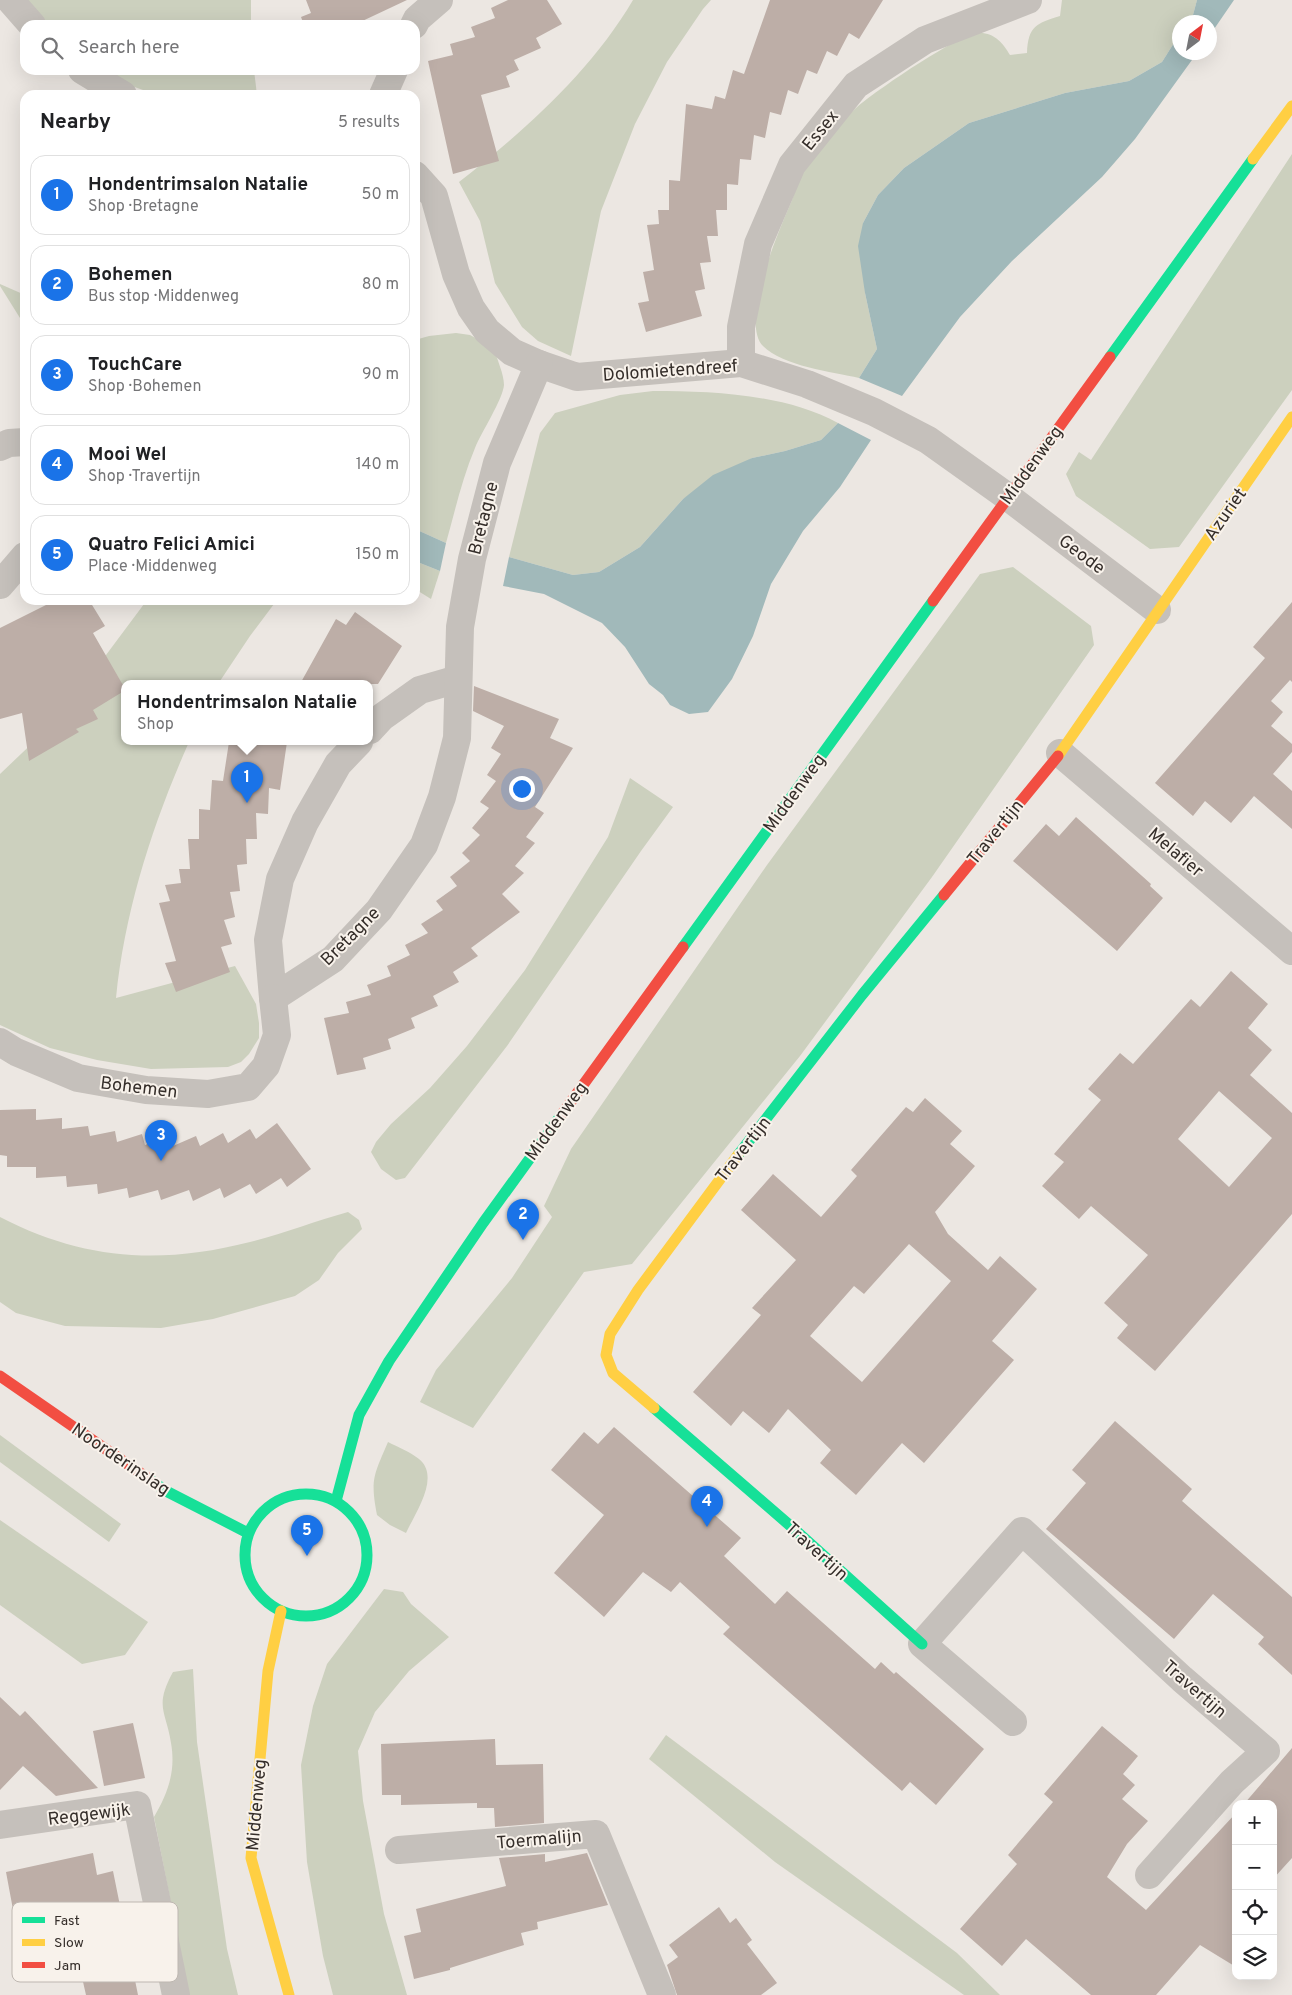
<!DOCTYPE html>
<meta charset="utf-8">
<style>
:root{--surface:#fff;--page:#f2f2f2;--text:#202124;--muted:#757577;--line:#e0e0e0;--accent:#1a73e8}
body{margin:0;font-family:Overpass,sans-serif;background:var(--page);color:var(--text)}
.controls{position:absolute;right:15px;bottom:15px;display:grid;overflow:hidden;border-radius:10px;box-shadow:0 5px 20px #0002}
.controls button{width:45px;height:45px;display:grid;place-items:center;padding:0;border:0;border-bottom:1px solid var(--line);background:var(--surface);color:var(--text);font:25px sans-serif}
.compass{position:absolute;left:1172px;top:15px;width:45px;height:45px;border-radius:50%;background:var(--surface);box-shadow:0 5px 20px #0002;rotate:32deg}
.you{position:absolute;left:521px;top:788px;width:18px;height:18px;margin:-12px;border:4px solid #fff;border-radius:50%;background:#1a73e8;box-shadow:0 0 0 8px #1a73e833}
.badge{display:grid;place-items:center;width:32px;height:32px;border-radius:50%;background:var(--accent);color:#fff;font-size:16px;font-weight:700}
.pin{position:absolute;translate:-50% -41px;filter:drop-shadow(0 1px 2px #0008)}
.pin::after{content:'';position:absolute;top:26px;width:18px;height:15px;background:inherit;clip-path:polygon(0 0,100% 0,50% 100%)}
.popup{position:absolute;left:121px;top:680px;width:252px;height:65px;box-sizing:border-box;display:grid;place-content:center;border-radius:10px;background:var(--surface);filter:drop-shadow(0 1px 4px #0005);font-size:16px;white-space:nowrap;color:var(--muted)}
.popup b{font-size:19px;color:var(--text)}
.popup::after{content:'';position:absolute;left:50%;top:100%;margin-left:-10px;border:10px solid transparent;border-top-color:var(--surface)}
.list{margin:0;padding:0;list-style:none}
h2{display:flex;justify-content:space-between;align-items:center;height:65px;margin:0;padding:0 20px;font-size:21px}
h2 small{font-size:16px;font-weight:400;color:var(--muted)}
.list li{display:grid;grid-template-columns:32px 1fr auto;gap:15px;align-items:center;box-sizing:border-box;height:80px;margin:0 10px 10px;padding:0 10px;border:1px solid var(--line);border-radius:15px}
.list b{display:block;font-size:19px;white-space:nowrap}
.list p{margin:0;font-size:16px;white-space:nowrap;color:var(--muted)}
.list em{font-size:16px;font-style:normal;color:var(--muted)}
.icon{flex:none;width:28px;height:28px;fill:none;stroke:currentColor;stroke-width:2;stroke-linecap:round;stroke-linejoin:round}
.map{position:relative;flex:none;width:1292px;height:1995px;overflow:hidden}
.search{position:absolute;background:var(--surface);box-shadow:0 5px 20px #0002;left:20px;top:20px;width:400px;height:55px;display:flex;align-items:center;gap:12px;box-sizing:border-box;padding:0 18px;border-radius:15px;color:var(--muted);font-size:19px}
.panel{position:absolute;background:var(--surface);box-shadow:0 5px 20px #0002;left:20px;top:90px;width:400px;height:515px;border-radius:15px}
.map>svg:first-child{display:block}
.green{fill:#ccd0be}
.water{fill:#a1b9ba}
.building{fill:#bdaea7;fill-rule:evenodd}
.lines{fill:none;stroke-linecap:round;stroke-linejoin:round}
.street{stroke:#c5c0bb;stroke-width:28}
.fast{stroke:#16e098;stroke-width:11}
.slow{stroke:#ffcf43;stroke-width:11}
.jam{stroke:#f24e42;stroke-width:11}
.labels{text-anchor:middle;stroke-width:4;stroke-linejoin:round;paint-order:stroke}
.street-label{font-size:18px;fill:#352e2a;stroke:#f8f2eb}
.key{fill:#f8f2eb;stroke:#beb7b1;stroke-width:1}
.key-label{font-size:14px;fill:#352e2a}
</style>
<div class="map">
<svg width="1292" height="1995" viewBox="0 0 1292 1995">
<rect width="100%" height="100%" fill="#ece7e2"/>
<g class="green">
<path d="M 25,0 L 251,0 L 251,25 L 48,25 Z"/>
<path d="M 633,0 L 711,0 L 703,9 L 667,62 L 635,124 L 601,211 L 571,356 L 538,341 L 522,327 L 495,283 L 480,221 L 459,182 C 524,131 590,73 633,0 Z"/>
<path d="M 1062,0 L 1197,0 L 1193,15 L 1188,22 L 1180,22 L 1179,35 L 1162,62 L 1129,81 L 1065,93 L 969,123 L 904,168 L 878,195 L 863,223 L 865,293 L 877,349 L 859,378 C 833,372 782,366 763,346 C 739,321 780,228 792,200 C 796,189 800,175 807,165 C 821,145 838,124 856,108 C 874,92 957,35 978,33 C 994,32 1003,43 1010,55 L 1027,53 C 1028,26 1037,23 1060,16 Z"/>
<path d="M 104,70 L 254,70 L 257,95 L 157,95 L 129,85 Z"/>
<path d="M 1292,154 L 1292,390 L 1179,547 L 1150,549 L 1076,496 L 1066,474 L 1079,452 L 1091,460 Z"/>
<path d="M 0,284 L 25,295 L 25,326 L 0,286 Z"/>
<path d="M 456,333 L 470,335 L 494,348 C 497,360 504,374 504,385 C 503,399 481,433 475,448 C 462,479 455,511 446,543 L 415,529 L 415,340 L 429,336 Z"/>
<path d="M 653,391 C 712,391 785,394 838,423 L 821,440 L 785,451 L 752,458 L 683,499 L 640,547 L 599,572 L 573,575 L 509,557 L 540,433 L 555,413 L 620,395 Z"/>
<path d="M 415,561 L 440,571 L 431,599 L 415,589 Z"/>
<path d="M 1013,567 L 1091,626 L 1094,645 L 932,877 L 800,1056 L 632,1264 L 584,1272 L 473,1428 L 420,1402 L 436,1370 L 512,1278 L 552,1217 L 544,1206 L 571,1149 L 767,865 L 980,574 Z"/>
<path d="M 147,600 L 277,600 L 250,636 L 218,684 L 124,684 L 124,742 L 189,742 C 153,823 125,909 116,998 L 235,966 L 256,1004 L 259,1023 L 259,1038 L 249,1054 L 241,1062 L 228,1067 L 151,1069 L 97,1060 L 50,1048 L 0,1025 L 0,774 L 43,733 L 71,702 Z"/>
<path d="M 630,778 L 673,807 L 641,851 L 507,1046 L 405,1178 L 396,1180 L 381,1169 L 371,1152 L 376,1142 L 391,1124 L 430,1088 L 467,1046 L 525,970 L 608,837 Z"/>
<path d="M 348,1212 L 359,1220 L 362,1229 L 338,1253 L 319,1280 L 295,1296 L 213,1319 L 161,1328 L 65,1326 L 16,1313 L 0,1302 L 0,1217 C 83,1260 160,1265 250,1242 C 283,1234 315,1221 348,1212 Z"/>
<path d="M 0,1435 L 121,1524 L 109,1542 L 0,1462 Z"/>
<path d="M 388,1442 C 398,1447 410,1452 419,1459 C 441,1477 415,1513 406,1533 L 390,1525 L 377,1515 C 370,1479 374,1475 388,1442 Z"/>
<path d="M 0,1520 L 148,1622 L 125,1655 L 82,1664 L 0,1605 Z"/>
<path d="M 384,1589 L 403,1592 L 411,1604 L 449,1637 L 409,1671 L 375,1712 L 358,1751 L 363,1801 L 384,1914 L 407,1995 L 333,1995 L 323,1956 L 307,1862 L 301,1765 L 313,1706 L 327,1664 Z"/>
<path d="M 193,1669 L 197,1742 L 206,1804 L 227,1949 L 238,1995 L 189,1995 L 154,1817 C 168,1793 176,1771 171,1743 C 166,1710 154,1707 173,1672 Z"/>
<path d="M 666,1735 L 957,1953 L 1000,1995 L 964,1995 L 775,1862 L 649,1759 Z"/>
</g>
<g class="water">
<path d="M 1197,0 L 1234,0 L 1210,35 L 1210,22 L 1188,22 L 1193,15 Z"/>
<path d="M 1179,35 L 1180,52 L 1197,53 L 1135,139 L 1102,177 L 1012,261 L 960,317 L 902,396 L 859,378 L 877,349 L 865,293 L 858,246 L 863,223 L 878,195 L 904,168 L 969,123 L 1065,93 L 1129,81 L 1162,62 Z"/>
<path d="M 838,423 L 871,440 L 840,487 L 803,531 L 771,584 L 753,636 L 732,679 L 708,712 L 689,714 L 670,705 L 663,695 L 649,684 L 625,647 L 602,623 L 544,594 L 503,586 L 509,557 L 573,575 L 599,572 L 640,547 L 683,499 L 713,475 L 752,458 L 785,451 L 821,440 Z"/>
<path d="M 415,529 L 446,543 L 440,571 L 415,561 Z"/>
</g>
<g class="building">
<path d="M 306,0 L 407,0 L 356,24 L 357,25 L 304,25 L 301,17 L 311,13 Z"/>
<path d="M 508,0 L 547,0 L 562,24 L 536,38 L 541,48 L 514,60 L 519,70 L 506,76 L 510,87 L 481,95 L 499,161 L 453,174 L 428,61 L 453,55 L 450,44 L 475,37 L 471,27 L 495,18 L 491,8 Z"/>
<path d="M 770,0 L 883,0 L 859,39 L 849,33 L 837,56 L 827,51 L 817,74 L 807,70 L 798,94 L 788,90 L 781,115 L 770,112 L 765,138 L 754,135 L 751,160 L 740,159 L 738,185 L 727,184 L 727,210 L 716,210 L 718,236 L 707,236 L 711,262 L 700,263 L 705,289 L 695,291 L 702,316 L 646,332 L 638,303 L 649,301 L 643,272 L 654,270 L 647,225 L 659,224 L 658,210 L 669,210 L 669,180 L 680,181 L 686,104 L 712,109 L 715,96 L 725,99 L 733,70 L 744,74 Z"/>
<path d="M 56,600 L 89,600 L 105,626 L 93,633 L 124,687 L 124,691 L 93,710 L 98,719 L 76,729 L 79,732 L 29,761 L 22,713 L 0,719 L 0,628 Z"/>
<path d="M 1292,602 L 1292,682 L 1290,680 L 1271,701 L 1283,712 L 1271,726 L 1292,744 L 1292,752 L 1273,774 L 1292,791 L 1292,829 L 1254,796 L 1231,823 L 1205,801 L 1193,816 L 1155,783 L 1265,658 L 1253,647 Z"/>
<path d="M 355,612 L 402,646 L 378,684 L 300,684 L 336,619 L 346,625 Z"/>
<path d="M 474,686 L 559,719 L 550,738 L 573,748 L 535,807 L 544,813 L 526,837 L 535,843 L 515,866 L 524,873 L 502,894 L 520,912 L 471,948 L 478,956 L 453,972 L 459,982 L 433,996 L 438,1006 L 411,1018 L 415,1028 L 388,1039 L 391,1049 L 363,1058 L 366,1069 L 337,1075 L 324,1018 L 349,1013 L 346,1002 L 371,995 L 367,985 L 391,976 L 387,966 L 410,955 L 405,945 L 428,933 L 421,924 L 443,910 L 436,901 L 457,886 L 450,877 L 470,861 L 462,853 L 480,835 L 472,828 L 489,808 L 480,802 L 496,781 L 487,775 L 501,754 L 491,748 L 504,726 L 473,711 Z"/>
<path d="M 229,742 L 287,742 L 280,790 L 269,788 L 268,814 L 256,813 L 257,839 L 246,839 L 247,864 L 237,865 L 240,891 L 230,892 L 235,917 L 224,920 L 232,944 L 221,947 L 230,972 L 176,992 L 165,963 L 176,961 L 159,903 L 170,901 L 165,885 L 181,883 L 179,869 L 190,869 L 188,839 L 199,839 L 199,809 L 210,810 L 212,780 L 223,781 Z"/>
<path d="M 1076,817 L 1151,884 L 1150,886 L 1163,898 L 1117,951 L 1013,861 L 1046,824 L 1059,836 Z"/>
<path d="M 1231,971 L 1268,1004 L 1248,1028 L 1272,1050 L 1250,1075 L 1292,1113 L 1292,1214 L 1155,1371 L 1117,1338 L 1128,1325 L 1104,1303 L 1148,1255 L 1091,1206 L 1079,1219 L 1042,1186 L 1064,1162 L 1054,1154 L 1101,1100 L 1088,1089 L 1120,1053 L 1133,1064 L 1191,999 L 1200,1007 ZM 1219,1091 L 1272,1138 L 1229,1187 L 1178,1139 Z"/>
<path d="M 925,1098 L 962,1131 L 950,1144 L 975,1166 L 935,1212 L 948,1234 L 988,1270 L 1000,1256 L 1037,1289 L 992,1341 L 1014,1360 L 985,1393 L 924,1463 L 902,1443 L 856,1495 L 820,1463 L 831,1450 L 788,1409 L 769,1433 L 743,1411 L 731,1426 L 693,1392 L 761,1315 L 752,1308 L 796,1260 L 741,1210 L 773,1174 L 821,1217 L 857,1176 L 851,1170 L 906,1107 L 913,1112 ZM 909,1244 L 951,1281 L 862,1382 L 810,1336 L 854,1286 L 864,1294 Z"/>
<path d="M 36,1109 L 36,1120 L 62,1118 L 62,1129 L 88,1126 L 90,1136 L 115,1131 L 117,1142 L 142,1134 L 145,1145 L 169,1136 L 173,1146 L 196,1136 L 200,1146 L 223,1133 L 228,1143 L 250,1129 L 256,1139 L 277,1123 L 311,1169 L 287,1187 L 281,1178 L 256,1194 L 250,1184 L 224,1198 L 220,1188 L 193,1201 L 189,1190 L 161,1200 L 158,1190 L 129,1198 L 127,1188 L 98,1194 L 97,1184 L 67,1187 L 66,1176 L 36,1178 L 36,1167 L 7,1167 L 7,1156 L 0,1155 L 0,1110 Z"/>
<path d="M 1115,1421 L 1192,1489 L 1182,1501 L 1292,1597 L 1292,1675 L 1258,1644 L 1264,1637 L 1213,1594 L 1174,1639 L 1046,1529 L 1086,1483 L 1072,1470 Z"/>
<path d="M 614,1427 L 741,1538 L 724,1556 L 775,1604 L 787,1591 L 875,1669 L 881,1662 L 894,1674 L 896,1672 L 984,1749 L 936,1805 L 910,1782 L 902,1791 L 723,1634 L 730,1627 L 680,1582 L 671,1592 L 643,1572 L 604,1617 L 554,1573 L 604,1515 L 551,1470 L 584,1432 L 598,1444 Z"/>
<path d="M 0,1697 L 20,1716 L 25,1711 L 98,1788 L 56,1796 L 23,1766 L 0,1790 Z"/>
<path d="M 133,1723 L 145,1778 L 104,1786 L 93,1731 Z"/>
<path d="M 1102,1726 L 1138,1756 L 1123,1774 L 1135,1785 L 1122,1799 L 1148,1821 L 1127,1844 L 1107,1877 L 1146,1910 L 1236,1813 L 1236,1967 L 1200,1945 L 1156,1995 L 1091,1995 L 1026,1939 L 1002,1966 L 960,1929 L 1017,1864 L 1008,1855 L 1053,1802 L 1044,1794 Z"/>
<path d="M 495,1739 L 496,1765 L 543,1764 L 544,1823 L 495,1827 L 494,1808 L 477,1808 L 477,1803 L 401,1805 L 401,1795 L 382,1795 L 381,1744 Z"/>
<path d="M 1292,1748 L 1292,1858 L 1273,1879 L 1273,1804 L 1244,1804 Z"/>
<path d="M 93,1853 L 97,1875 L 113,1871 L 138,1995 L 86,1995 L 69,1920 L 17,1931 L 6,1872 Z"/>
<path d="M 587,1853 L 608,1905 L 537,1922 L 538,1929 L 521,1933 L 524,1945 L 450,1968 L 450,1970 L 414,1979 L 404,1936 L 421,1932 L 416,1909 L 506,1886 L 499,1858 L 545,1854 L 545,1862 Z"/>
<path d="M 719,1907 L 730,1923 L 736,1918 L 752,1940 L 747,1944 L 777,1983 L 761,1995 L 677,1995 L 667,1965 L 678,1957 L 669,1945 Z"/>
</g>
<g class="lines">
<g class="street">
<path d="M 10,0 L 32,25"/>
<path d="M 414,25 L 417,19 L 439,0"/>
<path d="M 82,70 L 123,95"/>
<path d="M 383,95 L 394,70"/>
<path d="M 415,175 L 434,196 L 456,274 L 471,308 L 487,331 L 512,352 L 539,364 L 577,377 L 741,363 L 807,384 L 874,412 L 928,440 L 1008,497 L 1157,610"/>
<path d="M 741,363 L 741,327 L 758,244 L 792,165 L 856,85 L 925,40 L 1028,0"/>
<path d="M 0,447 L 9,443 L 25,442"/>
<path d="M 0,585 L 25,556"/>
<path d="M 370,730 L 382,717 L 420,690 L 458,679"/>
<path d="M 359,742 L 338,764 L 305,822 L 280,879 L 268,940 L 273,998 L 333,959 L 379,910 L 424,845 L 442,797 L 457,738 L 460,627 L 472,559 L 497,463 L 539,364"/>
<path d="M 1060,753 L 1292,951"/>
<path d="M 0,1042 L 16,1052 L 78,1078 L 146,1090 L 208,1094 L 248,1087 L 266,1066 L 277,1035 L 273,998"/>
<path d="M 1013,1722 L 922,1644 L 1022,1531 L 1182,1679 L 1266,1751 L 1232,1782 L 1149,1875"/>
<path d="M 0,1825 L 137,1805 L 176,1995"/>
<path d="M 399,1850 L 596,1834 L 662,1995"/>
</g>
<g class="fast">
<path d="M 1110,357 L 1253,159"/>
<path d="M 683,947 L 933,601"/>
<path d="M 738,1155 L 862,995 L 944,895"/>
<path d="M 654,1408 L 794,1529 L 922,1644"/>
<path d="M 149,1479 L 166,1491 L 248,1533"/>
<circle cx="306" cy="1555" r="61"/>
<path d="M 336,1501 L 359,1415 L 389,1361 L 483,1223 L 562,1114"/>
</g>
<g class="slow">
<path d="M 1253,159 L 1292,106"/>
<path d="M 1058,756 L 1292,417"/>
<path d="M 654,1408 L 613,1373 L 606,1355 L 610,1334 L 638,1290 L 738,1155"/>
<path d="M 281,1611 L 268,1671 L 251,1858 L 289,1995"/>
</g>
<g class="jam">
<path d="M 933,601 L 1110,357"/>
<path d="M 944,895 L 1058,756"/>
<path d="M 562,1114 L 683,947"/>
<path d="M 0,1376 L 149,1479"/>
</g>
</g>
<g class="labels">
<g class="street-label">
<text transform="translate(820 130) rotate(-51)" y="6">Essex</text>
<text transform="translate(670 370) rotate(-4)" y="6">Dolomietendreef</text>
<text transform="translate(1031 465) rotate(-54)" y="6">Middenweg</text>
<text transform="translate(1225 514) rotate(-55)" y="6">Azuriet</text>
<text transform="translate(483 518) rotate(-76)" y="6">Bretagne</text>
<text transform="translate(1082 554) rotate(37)" y="6">Geode</text>
<text transform="translate(794 793) rotate(-54)" y="6">Middenweg</text>
<text transform="translate(995 832) rotate(-51)" y="6">Travertijn</text>
<text transform="translate(1176 852) rotate(40)" y="6">Melafier</text>
<text transform="translate(350 936) rotate(-45)" y="6">Bretagne</text>
<text transform="translate(139 1087) rotate(7)" y="6">Bohemen</text>
<text transform="translate(556 1121) rotate(-54)" y="6">Middenweg</text>
<text transform="translate(743 1149) rotate(-52)" y="6">Travertijn</text>
<text transform="translate(121 1459) rotate(34)" y="6">Noorderinslag</text>
<text transform="translate(817 1551) rotate(42)" y="6">Travertijn</text>
<text transform="translate(1195 1689) rotate(41)" y="6">Travertijn</text>
<text transform="translate(256 1805) rotate(-85)" y="6">Middenweg</text>
<text transform="translate(89 1814) rotate(-7)" y="6">Reggewijk</text>
<text transform="translate(539 1839) rotate(-5)" y="6">Toermalijn</text>
</g>
</g>
<rect x="12" y="1902" width="166" height="80" rx="8" class="key"/>
<rect x="22" y="1917" width="23" height="6" fill="#16e098"/>
<rect x="22" y="1939" width="23" height="7" fill="#ffcf43"/>
<rect x="22" y="1962" width="23" height="6" fill="#f24e42"/>
<g class="key-label">
<text x="54" y="1925">Fast</text>
<text x="54" y="1947">Slow</text>
<text x="54" y="1970">Jam</text>
</g>
</svg>
<div class="controls">
<button>+</button>
<button>−</button>
<button><svg class="icon" aria-label="locate" viewBox="0 0 24 24"><circle cx="12" cy="12" r="6"/><path d="M12 2v4M12 18v4M2 12h4M18 12h4"/></svg></button>
<button><svg class="icon" aria-label="layers" viewBox="0 0 24 24"><path d="M12 4l9 5-9 5-9-5zM3 14l9 5 9-5"/></svg></button>
</div>
<svg class="compass" viewBox="-18 -18 36 36"><path d="M0-13l5 13h-10z" fill="#e53935"/><path d="M0 13l5-13h-10z" fill="#757577"/></svg>
<div class="you"></div>
<div class="pin badge" style="left:247px;top:803px">1</div>
<div class="popup"><b>Hondentrimsalon Natalie</b>Shop</div>
<div class="pin badge" style="left:523px;top:1240px">2</div>
<div class="pin badge" style="left:161px;top:1161px">3</div>
<div class="pin badge" style="left:707px;top:1527px">4</div>
<div class="pin badge" style="left:307px;top:1556px">5</div>
<div class="search"><svg class="icon" aria-label="search" viewBox="0 0 24 24"><circle cx="10" cy="10" r="6"/><path d="M15 15l6 6"/></svg>Search here</div>
<section class="panel">
<h2>Nearby<small>5 results</small></h2>
<ul class="list">
<li><span class="badge">1</span><div><b>Hondentrimsalon Natalie</b><p>Shop · Bretagne</p></div><em>50 m</em></li>
<li><span class="badge">2</span><div><b>Bohemen</b><p>Bus stop · Middenweg</p></div><em>80 m</em></li>
<li><span class="badge">3</span><div><b>TouchCare</b><p>Shop · Bohemen</p></div><em>90 m</em></li>
<li><span class="badge">4</span><div><b>Mooi Wel</b><p>Shop · Travertijn</p></div><em>140 m</em></li>
<li><span class="badge">5</span><div><b>Quatro Felici Amici</b><p>Place · Middenweg</p></div><em>150 m</em></li>
</ul>
</section>
</div>
